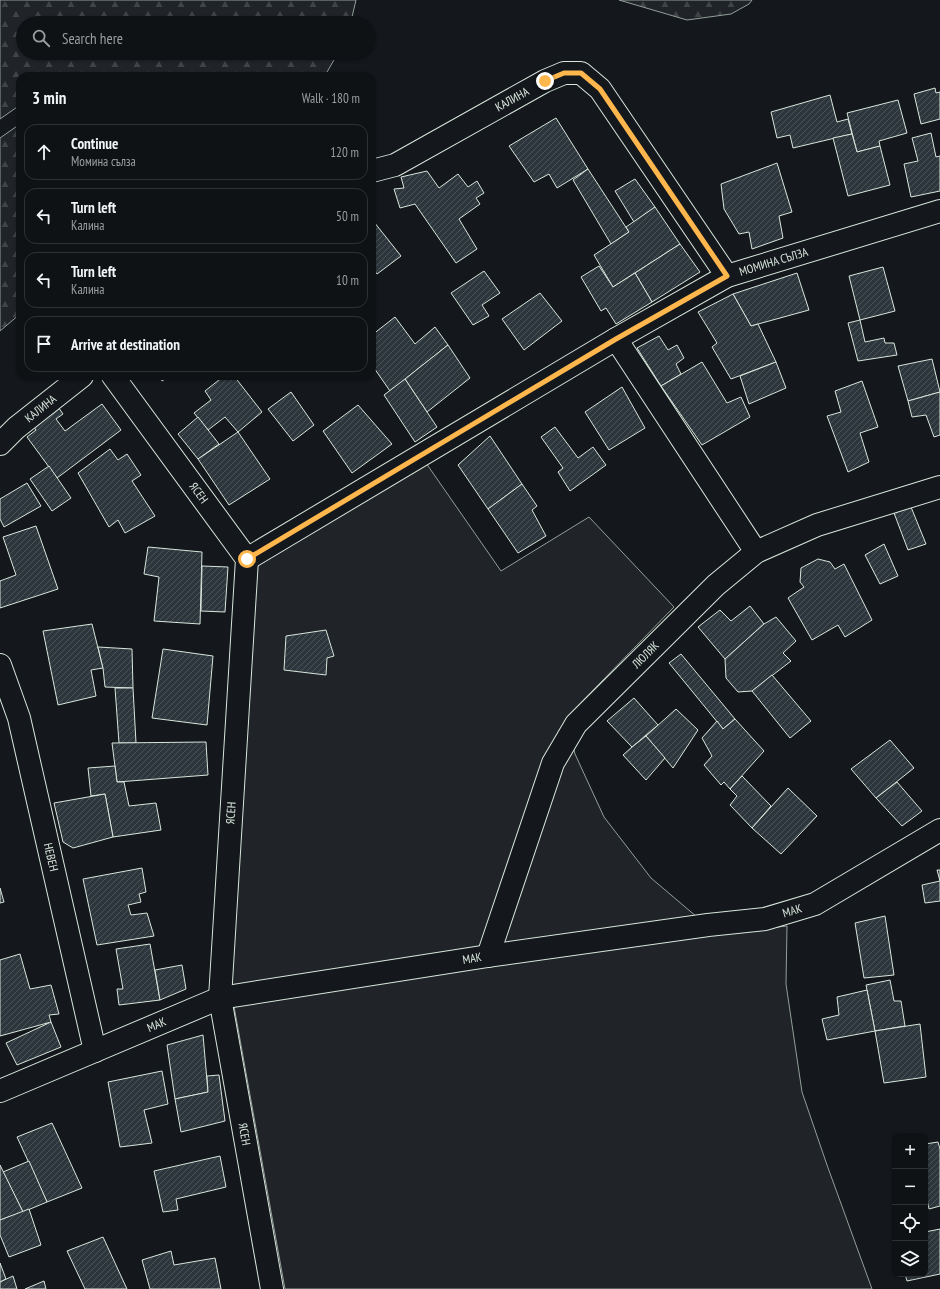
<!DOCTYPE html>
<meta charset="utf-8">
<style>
:root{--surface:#0f1215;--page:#1d2022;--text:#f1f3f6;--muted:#9b9ea0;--line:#2f3234}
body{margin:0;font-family:"PT Sans Narrow",sans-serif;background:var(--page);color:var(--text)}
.controls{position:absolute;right:12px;bottom:12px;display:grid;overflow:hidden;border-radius:8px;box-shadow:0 1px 3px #0004}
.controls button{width:36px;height:36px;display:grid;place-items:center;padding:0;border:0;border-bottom:1px solid var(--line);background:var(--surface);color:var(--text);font:20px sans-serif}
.stop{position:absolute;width:12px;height:12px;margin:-9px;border:3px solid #ffb74d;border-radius:50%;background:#fff}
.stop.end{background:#ffb74d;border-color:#fff;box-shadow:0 1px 4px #0008}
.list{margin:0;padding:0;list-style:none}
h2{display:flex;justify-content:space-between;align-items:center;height:52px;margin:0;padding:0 16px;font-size:17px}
h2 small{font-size:13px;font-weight:400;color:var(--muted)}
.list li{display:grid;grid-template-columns:26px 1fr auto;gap:12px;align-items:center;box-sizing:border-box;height:56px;margin:0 8px 8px;padding:0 8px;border:1px solid var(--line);border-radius:12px}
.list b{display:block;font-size:15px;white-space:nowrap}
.list p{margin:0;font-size:13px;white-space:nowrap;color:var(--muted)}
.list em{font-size:13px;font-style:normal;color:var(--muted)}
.icon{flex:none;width:22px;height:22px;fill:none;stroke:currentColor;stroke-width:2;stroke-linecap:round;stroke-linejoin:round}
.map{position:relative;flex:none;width:940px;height:1289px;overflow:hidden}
.search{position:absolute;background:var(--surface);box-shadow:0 1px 3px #0004;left:16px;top:16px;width:360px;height:44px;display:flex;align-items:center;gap:10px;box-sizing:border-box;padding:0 14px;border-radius:22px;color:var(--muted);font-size:15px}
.panel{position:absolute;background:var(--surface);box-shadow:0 1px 3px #0004;left:16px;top:72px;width:360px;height:308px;border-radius:12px}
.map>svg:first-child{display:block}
.green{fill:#202428;stroke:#939e99}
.forest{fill:url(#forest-firs);stroke:#939e99}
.building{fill:url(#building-hatch);stroke:#d8e6dc}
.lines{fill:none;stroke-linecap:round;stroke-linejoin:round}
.street-casing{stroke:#d8e6dc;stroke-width:24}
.street{stroke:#14181c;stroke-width:22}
.route{stroke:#ffb74d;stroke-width:5}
.labels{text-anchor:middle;stroke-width:3;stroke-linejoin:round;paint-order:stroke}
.street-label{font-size:12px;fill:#d8e6dc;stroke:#14181c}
</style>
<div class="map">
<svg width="940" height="1289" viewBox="0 0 940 1289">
<defs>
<pattern id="forest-firs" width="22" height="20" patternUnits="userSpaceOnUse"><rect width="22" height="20" fill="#202428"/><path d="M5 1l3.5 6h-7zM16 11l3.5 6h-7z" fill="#404447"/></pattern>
<pattern id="building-hatch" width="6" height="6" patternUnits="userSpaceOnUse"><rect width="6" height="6" fill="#2c363c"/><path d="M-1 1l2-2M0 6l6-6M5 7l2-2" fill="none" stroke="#4a5358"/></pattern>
</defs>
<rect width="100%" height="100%" fill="#14181c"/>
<path class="green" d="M 426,463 L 501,571 L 589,517 L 674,607 L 566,718 L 575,754 L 604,817 L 651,878 L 717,934 L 787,926 L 786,984 L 802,1092 L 827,1165 L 872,1289 L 285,1289 L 230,984 L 256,567 Z"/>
<g class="forest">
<path d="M 0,0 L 356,0 L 352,17 L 350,23 L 23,23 L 23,53 L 338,53 L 327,72 L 324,76 L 20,76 L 20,105 L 0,119 Z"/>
<path d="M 619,0 L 752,0 L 749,4 L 731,14 L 687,20 Z"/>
<path d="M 20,124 L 20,314 L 0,331 L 0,138 Z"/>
</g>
<g class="building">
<path d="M 935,88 L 936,93 L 940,92 L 940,119 L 921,124 L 914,94 Z"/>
<path d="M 830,95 L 837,122 L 848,119 L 852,134 L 793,148 L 790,135 L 777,138 L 771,112 Z"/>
<path d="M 898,100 L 907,133 L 879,141 L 880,146 L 857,152 L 847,113 Z"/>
<path d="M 556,118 L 588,169 L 557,188 L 549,174 L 534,182 L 509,146 Z"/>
<path d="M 931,133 L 936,157 L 940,156 L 940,191 L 911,197 L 904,164 L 918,161 L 912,138 Z"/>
<path d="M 852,134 L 857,152 L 880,146 L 890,185 L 848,196 L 833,138 Z"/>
<path d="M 777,163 L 792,212 L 779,216 L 783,238 L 752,249 L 749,232 L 739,234 L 724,209 L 721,184 Z"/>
<path d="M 588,169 L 629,232 L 611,244 L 573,180 Z"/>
<path d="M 427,171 L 439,188 L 458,174 L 468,187 L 477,181 L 484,193 L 476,198 L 480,204 L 459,219 L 477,249 L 456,263 L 415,204 L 400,208 L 394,189 L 404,188 L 401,177 Z"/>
<path d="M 635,179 L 655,207 L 634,222 L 615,191 Z"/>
<path d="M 655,207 L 680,244 L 613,287 L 594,255 L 629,232 L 626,227 Z"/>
<path d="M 374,222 L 401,256 L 377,274 L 372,267 L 372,224 Z"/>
<path d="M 680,244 L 700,272 L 652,302 L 635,273 Z"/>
<path d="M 599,266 L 613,287 L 635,273 L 652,302 L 616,324 L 606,308 L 601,311 L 581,277 Z"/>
<path d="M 883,267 L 895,311 L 860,320 L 849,276 Z"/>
<path d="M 484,271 L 500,293 L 482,305 L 489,316 L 473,325 L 451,293 Z"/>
<path d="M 797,273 L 809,310 L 751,326 L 733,294 Z"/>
<path d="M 540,293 L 562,321 L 524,350 L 502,319 Z"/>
<path d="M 733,294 L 751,326 L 758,324 L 776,362 L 731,379 L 712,347 L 717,343 L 698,312 Z"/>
<path d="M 395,317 L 415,344 L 435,327 L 448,345 L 390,391 L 372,365 L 372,335 Z"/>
<path d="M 860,320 L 865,342 L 884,338 L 885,343 L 894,343 L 897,355 L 858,361 L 848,323 Z"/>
<path d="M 659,336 L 668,350 L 677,345 L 684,358 L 676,364 L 681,374 L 661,386 L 637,348 Z"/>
<path d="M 448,345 L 470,378 L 427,412 L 405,379 Z"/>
<path d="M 932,359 L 940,392 L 908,401 L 898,366 Z"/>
<path d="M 702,362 L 727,403 L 741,397 L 750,417 L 702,445 L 661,386 Z"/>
<path d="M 776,362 L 786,388 L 749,404 L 740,376 Z"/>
<path d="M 159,376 L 170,376 L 162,381 Z"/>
<path d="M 224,376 L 234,376 L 262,412 L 238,432 L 225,417 L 208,430 L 194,413 L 211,400 L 205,391 Z"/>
<path d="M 405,379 L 437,427 L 415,442 L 384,395 Z"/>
<path d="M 862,381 L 878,427 L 860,433 L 869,462 L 848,472 L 827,416 L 841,412 L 835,391 Z"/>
<path d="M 622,387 L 645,428 L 609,450 L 585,412 Z"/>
<path d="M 291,392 L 314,425 L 293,441 L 268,409 Z"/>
<path d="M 940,392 L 940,435 L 934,437 L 926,415 L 912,417 L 908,401 Z"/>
<path d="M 56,404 L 63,414 L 56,419 L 65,431 L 102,404 L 121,430 L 57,478 L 27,437 L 36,430 L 31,423 Z"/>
<path d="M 358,405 L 392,444 L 352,473 L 323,431 Z"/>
<path d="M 198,417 L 219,444 L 198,459 L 178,434 Z"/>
<path d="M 555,427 L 578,458 L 593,447 L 606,465 L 570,491 L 558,472 L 563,468 L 541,437 Z"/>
<path d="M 238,432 L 270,479 L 229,505 L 198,459 Z"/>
<path d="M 490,436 L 522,484 L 488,509 L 458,465 Z"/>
<path d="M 110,449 L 118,460 L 127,454 L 141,475 L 132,481 L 155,516 L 125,533 L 118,520 L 109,527 L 78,473 Z"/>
<path d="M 49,466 L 71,498 L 52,511 L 30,479 Z"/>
<path d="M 27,483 L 41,506 L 4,527 L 0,519 L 0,499 Z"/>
<path d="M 522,484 L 537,506 L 532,510 L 546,536 L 518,553 L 488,509 Z"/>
<path d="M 911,507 L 926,544 L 908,550 L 894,513 Z"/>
<path d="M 36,526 L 58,589 L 0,608 L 0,581 L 16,575 L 3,537 Z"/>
<path d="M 884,544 L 898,576 L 880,584 L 865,555 Z"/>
<path d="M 148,547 L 202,552 L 200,624 L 154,621 L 159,577 L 144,574 Z"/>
<path d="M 818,559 L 830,562 L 835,569 L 844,564 L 872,620 L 845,637 L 838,625 L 812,640 L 788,598 L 804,587 L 800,582 L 801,568 Z"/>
<path d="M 202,566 L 228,567 L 225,612 L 201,611 Z"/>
<path d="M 750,606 L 764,624 L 725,659 L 698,627 L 720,610 L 731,621 Z"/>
<path d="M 776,617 L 796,641 L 783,653 L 791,661 L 752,691 L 738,692 L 726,678 L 725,659 L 764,624 Z"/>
<path d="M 92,624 L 103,668 L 91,670 L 96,696 L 58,705 L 43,631 Z"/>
<path d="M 326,630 L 334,656 L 327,658 L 326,675 L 284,670 L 286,636 Z"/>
<path d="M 98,647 L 132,649 L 133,688 L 105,687 L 103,668 Z"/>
<path d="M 163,649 L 213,656 L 207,725 L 152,718 Z"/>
<path d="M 681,654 L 735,719 L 723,729 L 669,663 Z"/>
<path d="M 772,675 L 811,721 L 790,738 L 752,691 Z"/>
<path d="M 115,688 L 133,688 L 136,743 L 119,743 Z"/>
<path d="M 634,698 L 658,725 L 632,747 L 607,721 Z"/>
<path d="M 676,709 L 698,730 L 673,768 L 646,736 Z"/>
<path d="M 735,719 L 764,751 L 730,789 L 724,782 L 721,785 L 704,765 L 712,756 L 702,738 L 717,721 L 723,729 Z"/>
<path d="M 646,736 L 665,758 L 646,780 L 623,755 L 632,747 Z"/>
<path d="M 890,740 L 914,768 L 876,798 L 851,769 Z"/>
<path d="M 206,742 L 208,775 L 117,782 L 112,743 Z"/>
<path d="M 115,766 L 117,782 L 124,782 L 129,806 L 156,803 L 161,830 L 113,837 L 105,794 L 91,796 L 88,768 Z"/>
<path d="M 742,776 L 771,806 L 752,828 L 730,805 L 737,796 L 730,789 Z"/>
<path d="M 897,782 L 922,811 L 902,826 L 876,798 Z"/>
<path d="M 788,788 L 817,816 L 781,854 L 752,828 Z"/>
<path d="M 105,794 L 113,837 L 73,848 L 63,842 L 54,803 Z"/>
<path d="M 142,868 L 146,892 L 139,894 L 141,902 L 128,905 L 131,915 L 147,913 L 154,936 L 97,945 L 83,879 Z"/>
<path d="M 937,870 L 940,870 L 940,901 L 925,903 L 922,885 L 940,881 Z"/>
<path d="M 0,888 L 4,902 L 0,903 Z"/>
<path d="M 885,916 L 894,975 L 864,978 L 855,923 Z"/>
<path d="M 150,944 L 160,1000 L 119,1005 L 117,989 L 123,989 L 116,949 Z"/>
<path d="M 20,954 L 30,989 L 51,985 L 59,1014 L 49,1015 L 51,1022 L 0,1036 L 0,960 Z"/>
<path d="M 182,965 L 186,989 L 160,1000 L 155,970 Z"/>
<path d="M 890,980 L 894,1001 L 901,1001 L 905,1026 L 875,1031 L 866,985 Z"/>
<path d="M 867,990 L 875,1031 L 827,1040 L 822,1019 L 839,1015 L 837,997 Z"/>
<path d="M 51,1022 L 61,1047 L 17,1065 L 6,1043 Z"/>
<path d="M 920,1024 L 926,1077 L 884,1083 L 875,1031 Z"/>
<path d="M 203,1035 L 208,1092 L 175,1099 L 167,1045 Z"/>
<path d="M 162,1071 L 168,1104 L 144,1110 L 152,1143 L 120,1147 L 108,1082 Z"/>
<path d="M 219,1075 L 225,1121 L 181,1132 L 175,1099 L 208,1092 L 207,1076 Z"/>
<path d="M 52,1123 L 82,1188 L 47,1202 L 17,1137 Z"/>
<path d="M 938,1142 L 940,1149 L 940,1206 L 929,1209 L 925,1190 L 925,1144 Z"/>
<path d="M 220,1156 L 226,1187 L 176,1199 L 178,1210 L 163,1212 L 154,1171 Z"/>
<path d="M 29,1161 L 47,1202 L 23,1212 L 3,1172 Z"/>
<path d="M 0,1165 L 23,1212 L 0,1220 Z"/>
<path d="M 29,1209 L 41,1245 L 9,1257 L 0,1235 L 0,1220 Z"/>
<path d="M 940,1229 L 940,1274 L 907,1281 L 905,1274 L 925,1274 L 925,1232 Z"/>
<path d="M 103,1237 L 127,1289 L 85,1289 L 67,1251 Z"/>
<path d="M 171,1251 L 174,1265 L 215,1258 L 221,1289 L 150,1289 L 142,1260 Z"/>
<path d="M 0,1263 L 6,1279 L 0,1282 Z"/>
<path d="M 13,1276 L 17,1289 L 0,1289 L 0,1282 Z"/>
<path d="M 44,1281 L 46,1289 L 25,1289 Z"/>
</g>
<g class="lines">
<g class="street-casing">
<g id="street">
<path id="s1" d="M 372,171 L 395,165 L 545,81 L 564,73 L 581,73 L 600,89 L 727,276"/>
<path d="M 616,339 L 756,552"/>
<path id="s2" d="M 113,376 L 247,559 L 220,998 L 272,1289"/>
<path id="s3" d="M 0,444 L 16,428 L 82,376"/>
<path id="s4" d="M 247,559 L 616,339 L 727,276 L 940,211"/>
<path id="s5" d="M 0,665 L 19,718 L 95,1051"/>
<path id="s6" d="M 488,956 L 553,763 L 576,724 L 716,585 L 756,552 L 817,525 L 940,487"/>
<path id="s7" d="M 0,1091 L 220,998 L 488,956 L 708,925 L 765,919 L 815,904 L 940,830"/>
</g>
</g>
<use href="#street" class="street"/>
</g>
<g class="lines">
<path class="route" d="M 247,559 L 616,339 L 727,276 L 600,89 L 581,73 L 564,73 L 545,81"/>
</g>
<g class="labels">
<g class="street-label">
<text dy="4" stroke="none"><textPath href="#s1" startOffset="158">КАЛИНА</textPath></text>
<text dy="4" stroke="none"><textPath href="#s4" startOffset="606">МОМИНА СЪЛЗА</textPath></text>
<text dy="4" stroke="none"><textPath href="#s3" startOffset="54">КАЛИНА</textPath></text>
<text dy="4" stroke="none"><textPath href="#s2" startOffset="145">ЯСЕН</textPath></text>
<text dy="4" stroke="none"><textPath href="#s6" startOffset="347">ЛЮЛЯК</textPath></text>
<text transform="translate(231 813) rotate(-86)" y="4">ЯСЕН</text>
<text dy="4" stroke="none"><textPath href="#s5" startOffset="199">НЕВЕН</textPath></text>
<text dy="4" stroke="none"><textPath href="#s7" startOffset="818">МАК</textPath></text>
<text dy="4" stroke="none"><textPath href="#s7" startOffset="494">МАК</textPath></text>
<text dy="4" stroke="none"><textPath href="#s7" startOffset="170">МАК</textPath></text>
<text dy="4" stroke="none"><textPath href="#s2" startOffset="805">ЯСЕН</textPath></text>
</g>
</g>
</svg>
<div class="controls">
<button>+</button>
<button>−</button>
<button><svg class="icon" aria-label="locate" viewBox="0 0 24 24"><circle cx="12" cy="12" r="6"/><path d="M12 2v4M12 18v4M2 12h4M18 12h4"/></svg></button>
<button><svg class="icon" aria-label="layers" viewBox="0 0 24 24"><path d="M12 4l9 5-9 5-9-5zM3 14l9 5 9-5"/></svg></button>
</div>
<div class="stop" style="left:247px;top:559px"></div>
<div class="stop end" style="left:545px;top:81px"></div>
<div class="search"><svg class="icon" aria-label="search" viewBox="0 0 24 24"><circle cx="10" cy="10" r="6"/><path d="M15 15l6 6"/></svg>Search here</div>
<section class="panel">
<h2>3 min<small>Walk · 180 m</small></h2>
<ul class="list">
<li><svg class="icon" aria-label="ahead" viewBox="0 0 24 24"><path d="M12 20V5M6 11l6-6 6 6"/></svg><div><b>Continue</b><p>Момина сълза</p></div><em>120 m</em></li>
<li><svg class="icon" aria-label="left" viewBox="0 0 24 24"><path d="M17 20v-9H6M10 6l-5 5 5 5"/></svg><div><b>Turn left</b><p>Калина</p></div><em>50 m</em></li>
<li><svg class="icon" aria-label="left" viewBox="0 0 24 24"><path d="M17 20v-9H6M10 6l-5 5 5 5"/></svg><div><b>Turn left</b><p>Калина</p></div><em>10 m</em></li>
<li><svg class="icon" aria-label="arrive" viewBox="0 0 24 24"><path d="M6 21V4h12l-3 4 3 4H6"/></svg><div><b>Arrive at destination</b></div></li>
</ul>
</section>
</div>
